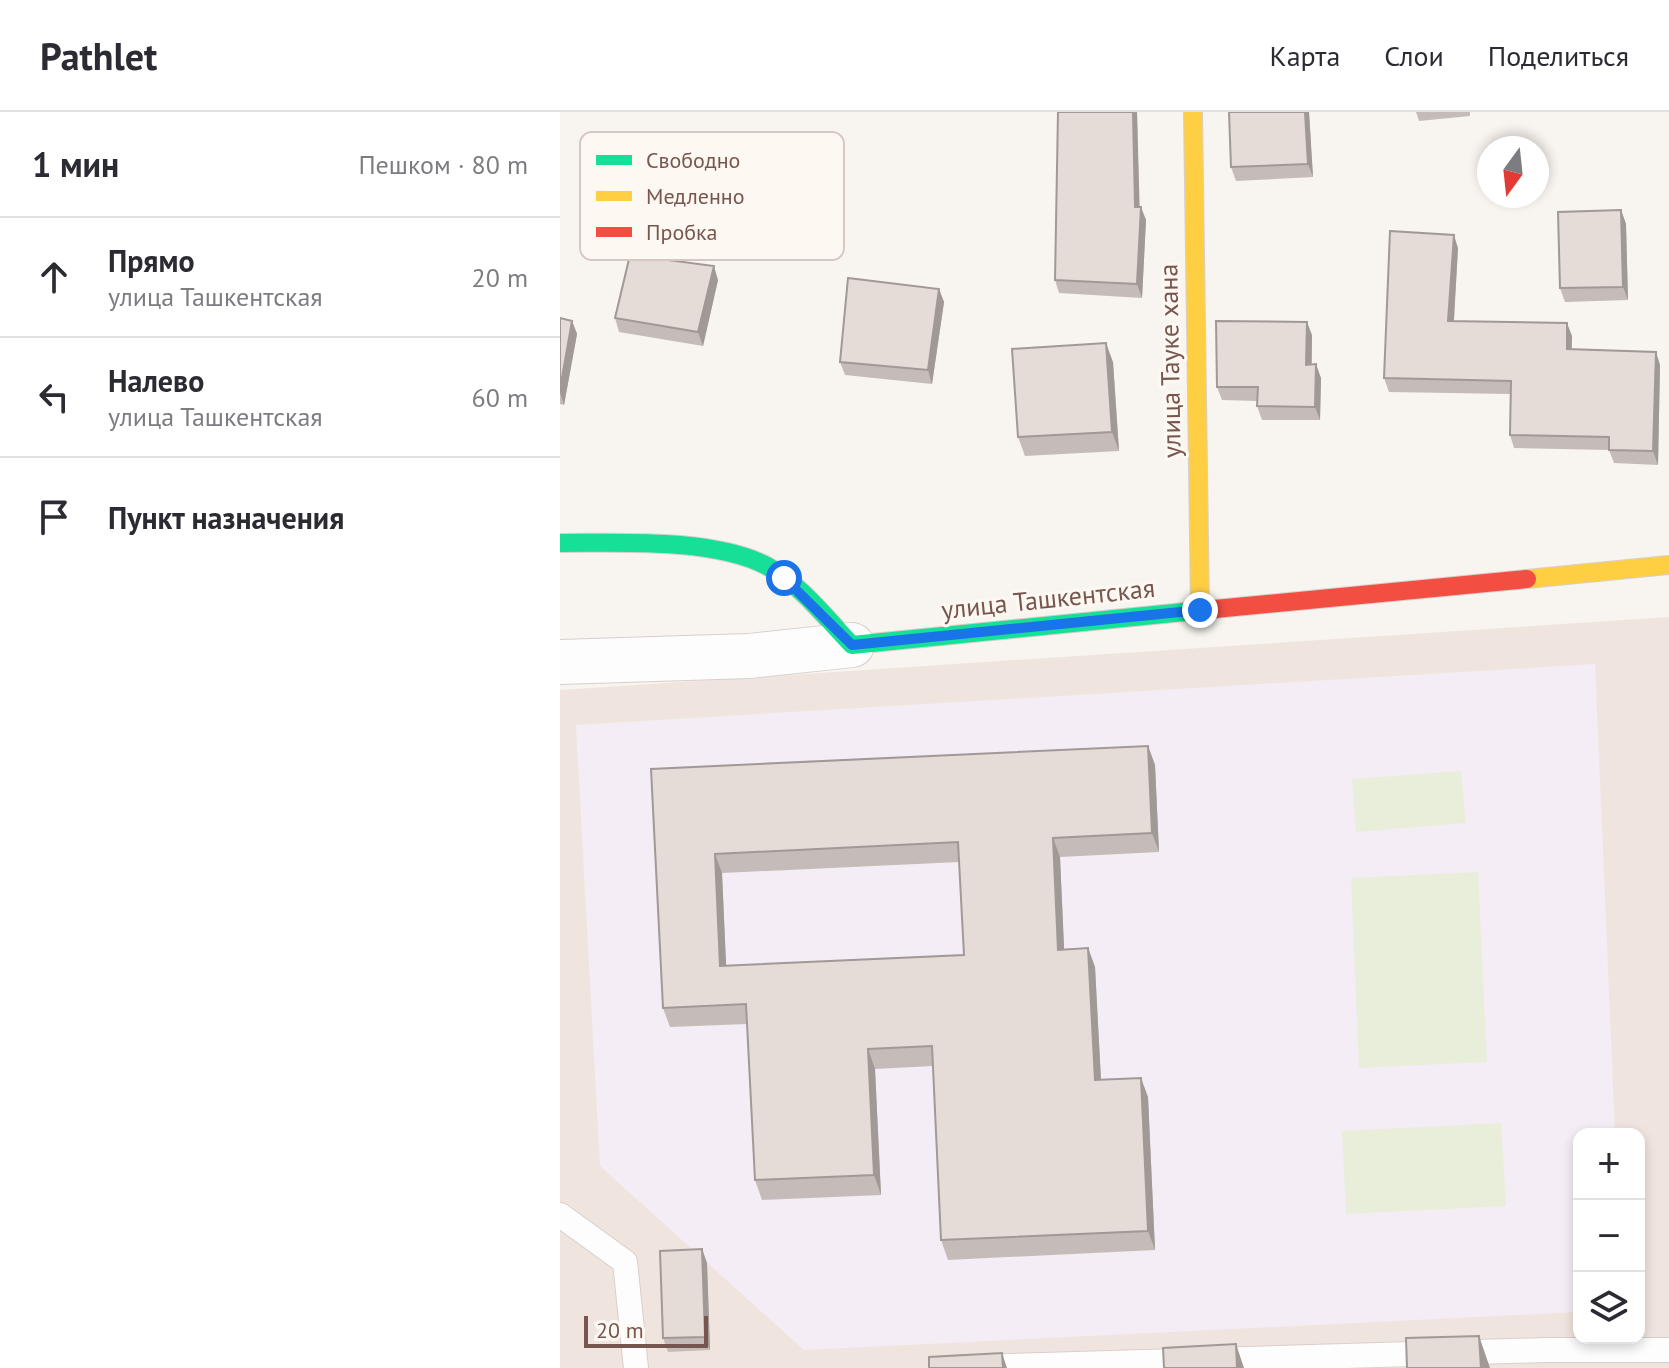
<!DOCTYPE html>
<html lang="ru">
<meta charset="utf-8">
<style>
:root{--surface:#fff;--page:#f7f7f7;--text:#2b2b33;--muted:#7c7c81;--line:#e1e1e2}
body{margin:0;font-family:"PT Sans",sans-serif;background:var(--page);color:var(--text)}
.controls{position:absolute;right:24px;bottom:24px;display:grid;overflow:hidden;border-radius:16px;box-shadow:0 4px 12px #0003}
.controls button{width:72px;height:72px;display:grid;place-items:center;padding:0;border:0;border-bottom:2px solid var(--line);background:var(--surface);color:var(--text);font:40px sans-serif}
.compass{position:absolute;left:917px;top:24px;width:72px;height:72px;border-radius:50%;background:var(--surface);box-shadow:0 4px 12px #0003;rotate:195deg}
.scale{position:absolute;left:24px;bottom:20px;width:124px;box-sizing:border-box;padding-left:8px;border:4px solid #77564f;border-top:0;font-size:22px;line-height:28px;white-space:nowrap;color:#77564f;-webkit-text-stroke:6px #fef8f3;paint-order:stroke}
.stop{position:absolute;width:24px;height:24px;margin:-18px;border:6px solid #1a73e8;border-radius:50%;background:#fff}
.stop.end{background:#1a73e8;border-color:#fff;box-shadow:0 2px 8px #0008}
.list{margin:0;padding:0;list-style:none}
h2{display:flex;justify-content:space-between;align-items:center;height:104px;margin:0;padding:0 32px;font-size:34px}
h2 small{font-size:26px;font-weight:400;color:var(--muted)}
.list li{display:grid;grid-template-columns:52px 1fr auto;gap:24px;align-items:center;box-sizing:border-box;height:120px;padding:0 32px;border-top:2px solid var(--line)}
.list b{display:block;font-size:30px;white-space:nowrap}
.list p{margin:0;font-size:26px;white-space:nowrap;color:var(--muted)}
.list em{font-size:26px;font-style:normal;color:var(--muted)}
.icon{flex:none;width:44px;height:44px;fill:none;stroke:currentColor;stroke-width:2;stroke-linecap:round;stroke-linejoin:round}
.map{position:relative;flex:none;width:1109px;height:1256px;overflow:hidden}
header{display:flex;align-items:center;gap:48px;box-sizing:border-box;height:112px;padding:0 40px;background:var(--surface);border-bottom:2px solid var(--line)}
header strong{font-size:38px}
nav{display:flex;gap:44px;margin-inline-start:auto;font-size:28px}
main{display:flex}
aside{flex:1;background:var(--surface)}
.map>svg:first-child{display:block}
.residential{fill:#f0e5de;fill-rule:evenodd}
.education{fill:#f4edf5}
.green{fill:#e9eedb}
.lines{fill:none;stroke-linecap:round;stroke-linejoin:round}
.lane-casing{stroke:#d8cfcc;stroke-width:26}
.street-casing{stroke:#d8cfcc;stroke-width:46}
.fast-casing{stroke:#d8cfcc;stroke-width:20}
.slow-casing{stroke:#d8cfcc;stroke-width:20}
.jam-casing{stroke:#d8cfcc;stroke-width:20}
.lane{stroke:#fefdfd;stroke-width:24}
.street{stroke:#fefdfd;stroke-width:44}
.fast{stroke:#16e098;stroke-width:18}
.slow{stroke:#ffcf43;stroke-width:18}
.jam{stroke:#f24e42;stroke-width:18}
.wall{fill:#c5bcb9;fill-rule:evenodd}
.shaded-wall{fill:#a09996}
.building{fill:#e5dbd7;stroke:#a09996;stroke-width:2;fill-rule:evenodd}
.route{stroke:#1a73e8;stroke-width:10}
.labels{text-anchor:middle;stroke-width:6;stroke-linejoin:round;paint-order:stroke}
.street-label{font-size:26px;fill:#77564f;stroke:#fef8f3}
.key{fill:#fef8f3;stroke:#d6c7c2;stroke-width:2}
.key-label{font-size:22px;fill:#77564f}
</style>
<header>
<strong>Pathlet</strong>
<nav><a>Карта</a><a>Слои</a><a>Поделиться</a></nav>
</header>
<main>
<aside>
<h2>1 мин<small>Пешком · 80 m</small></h2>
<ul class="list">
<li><svg class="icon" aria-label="ahead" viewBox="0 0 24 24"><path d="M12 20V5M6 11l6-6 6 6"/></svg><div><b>Прямо</b><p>улица Ташкентская</p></div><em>20 m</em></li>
<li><svg class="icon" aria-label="left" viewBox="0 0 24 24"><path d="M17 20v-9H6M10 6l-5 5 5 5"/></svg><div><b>Налево</b><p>улица Ташкентская</p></div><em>60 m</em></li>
<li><svg class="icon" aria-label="arrive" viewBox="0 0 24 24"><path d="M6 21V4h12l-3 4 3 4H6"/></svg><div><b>Пункт назначения</b></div></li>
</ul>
</aside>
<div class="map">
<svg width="1109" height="1256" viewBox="0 0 1109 1256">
<rect width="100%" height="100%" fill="#f8f4f0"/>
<path class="residential" d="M 1109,505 L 1109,1256 L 0,1256 L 0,578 ZM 1019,1022 L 1079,1022 L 1079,1226 L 1019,1226 Z"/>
<path class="education" d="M 1035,552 L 1055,1022 L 1019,1022 L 1019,1200 L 244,1238 L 40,1054 L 16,613 Z"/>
<g class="green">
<path d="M 901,659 L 906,711 L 796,720 L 792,667 Z"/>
<path d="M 918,760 L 927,950 L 799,956 L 791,766 Z"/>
<path d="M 941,1011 L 946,1094 L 786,1102 L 782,1019 Z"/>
</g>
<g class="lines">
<g class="lane-casing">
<g id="lane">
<path d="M 0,1103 L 65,1150 L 76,1256"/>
<path d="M 385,1256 L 986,1238 L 1109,1238"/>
</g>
</g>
<g class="street-casing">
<path id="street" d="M 0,550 L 189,544 L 292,533"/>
</g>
<g class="fast-casing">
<path id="fast" d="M 0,431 C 59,431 154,426 207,454 C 240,472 266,506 292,533 L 634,499"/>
</g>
<g class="slow-casing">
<g id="slow">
<path d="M 633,0 L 640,498"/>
<path d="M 967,467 L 1109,453"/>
</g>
</g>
<g class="jam-casing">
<path id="jam" d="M 634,499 L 967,467"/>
</g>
<use href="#lane" class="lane"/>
<use href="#street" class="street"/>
<use href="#fast" class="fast"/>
<use href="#slow" class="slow"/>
<use href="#jam" class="jam"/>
</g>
<g class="wall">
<path d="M 498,0 L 577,0 L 579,95 L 586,108 L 582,186 L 499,181 L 495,168 Z"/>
<path d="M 669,0 L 749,0 L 753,65 L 676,69 L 671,55 Z"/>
<path d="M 856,0 L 910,0 L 910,4 L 859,9 Z"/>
<path d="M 1061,98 L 1066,112 L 1068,188 L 1005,190 L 1000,176 Z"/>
<path d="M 898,136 L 894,209 L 1012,224 L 1012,237 L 1096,240 L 1100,253 L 1098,353 L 1054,351 L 1049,338 L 954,336 L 950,323 L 951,282 L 829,280 L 824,266 Z"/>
<path d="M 158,168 L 143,234 L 59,220 L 55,206 Z"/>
<path d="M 379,177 L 384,190 L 372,272 L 285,263 L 280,250 Z"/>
<path d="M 0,206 L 12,209 L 17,222 L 4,293 L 0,292 Z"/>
<path d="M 752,223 L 752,252 L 761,266 L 760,308 L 702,308 L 697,294 L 697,289 L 662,288 L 657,275 Z"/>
<path d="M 553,250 L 559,339 L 465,344 L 458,325 Z"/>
<path d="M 588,634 L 595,653 L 599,740 L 500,745 L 504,837 L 528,836 L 535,855 L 541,968 L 588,985 L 595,1138 L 388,1148 L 381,1128 L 373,954 L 315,957 L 321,1083 L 202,1088 L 195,1068 L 187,912 L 110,915 L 103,896 L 91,657 ZM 399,750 L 404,843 L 166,854 L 162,761 Z"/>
<path d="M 142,1137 L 147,1151 L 150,1238 L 108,1240 L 103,1226 Z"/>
</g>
<g class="shaded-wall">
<path d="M 573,0 L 577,0 L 580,108 L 575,95 Z"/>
<path d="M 745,0 L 749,0 L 753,65 L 748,52 Z"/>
<path d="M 581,95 L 586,108 L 582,186 L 577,172 Z"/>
<path d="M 1061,98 L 1066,112 L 1068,188 L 1063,175 Z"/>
<path d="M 894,123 L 898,136 L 893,222 L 888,209 Z"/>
<path d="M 154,154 L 158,168 L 143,234 L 138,220 Z"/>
<path d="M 379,177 L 384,190 L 372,272 L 368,258 Z"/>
<path d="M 12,209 L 17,222 L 4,293 L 0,281 L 0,277 Z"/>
<path d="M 747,210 L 752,223 L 751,266 L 746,253 Z"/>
<path d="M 1007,211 L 1012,224 L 1011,250 L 1007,237 Z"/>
<path d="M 546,231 L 553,250 L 559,339 L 552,320 Z"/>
<path d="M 1096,240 L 1100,253 L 1098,353 L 1093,339 Z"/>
<path d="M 756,252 L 761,266 L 760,308 L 755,295 Z"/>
<path d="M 588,634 L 595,653 L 599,740 L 592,721 Z"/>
<path d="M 493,726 L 500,745 L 505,857 L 498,838 Z"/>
<path d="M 155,742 L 162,761 L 167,873 L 160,854 Z"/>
<path d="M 528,836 L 535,855 L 542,987 L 535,968 Z"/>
<path d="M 308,937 L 315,957 L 321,1083 L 314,1063 Z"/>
<path d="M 581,966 L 588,985 L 595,1138 L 588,1119 Z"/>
<path d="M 142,1137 L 147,1151 L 150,1238 L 145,1225 Z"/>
<path d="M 919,1224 L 930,1256 L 921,1256 Z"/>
<path d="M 676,1232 L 684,1256 L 677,1256 Z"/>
<path d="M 442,1241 L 447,1256 L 443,1256 Z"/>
</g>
<g class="building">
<path d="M 498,0 L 573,0 L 575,95 L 581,95 L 577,172 L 495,168 Z"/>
<path d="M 669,0 L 745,0 L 748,52 L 671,55 Z"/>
<path d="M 1061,98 L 1063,175 L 1000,176 L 998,100 Z"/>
<path d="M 830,119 L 894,123 L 888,209 L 1007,211 L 1007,237 L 1096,240 L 1093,339 L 1049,338 L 1049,325 L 950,323 L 951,269 L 824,266 Z"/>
<path d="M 70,143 L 154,154 L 138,220 L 55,206 Z"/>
<path d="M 288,166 L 379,177 L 368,258 L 280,250 Z"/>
<path d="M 0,206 L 12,209 L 0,277 Z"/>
<path d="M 656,209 L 747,210 L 746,253 L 756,252 L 755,295 L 697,294 L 698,275 L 657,275 Z"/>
<path d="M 546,231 L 552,320 L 458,325 L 452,237 Z"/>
<path d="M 588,634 L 592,721 L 493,726 L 498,838 L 528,836 L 535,968 L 581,966 L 588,1119 L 381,1128 L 372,934 L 308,937 L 314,1063 L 195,1068 L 186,892 L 103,896 L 91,657 ZM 398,730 L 404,843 L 160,854 L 155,742 Z"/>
<path d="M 142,1137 L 145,1225 L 103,1226 L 100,1139 Z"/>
<path d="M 919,1224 L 921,1256 L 847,1256 L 846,1226 Z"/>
<path d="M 676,1232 L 677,1256 L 604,1256 L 603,1236 Z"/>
<path d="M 442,1241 L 443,1256 L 369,1256 L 369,1245 Z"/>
</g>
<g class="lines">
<path class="route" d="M 224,466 L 292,533 L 640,498"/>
</g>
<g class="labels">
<g class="street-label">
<text transform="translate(610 249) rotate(-91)" y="9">улица Тауке хана</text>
<text transform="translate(488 487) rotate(-6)" y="9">улица Ташкентская</text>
</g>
</g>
<rect x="20" y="20" width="264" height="128" rx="12" class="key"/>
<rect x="36" y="43" width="36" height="10" fill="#16e098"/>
<rect x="36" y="79" width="36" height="10" fill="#ffcf43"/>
<rect x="36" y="115" width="36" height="10" fill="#f24e42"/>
<g class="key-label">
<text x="86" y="56">Свободно</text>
<text x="86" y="92">Медленно</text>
<text x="86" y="128">Пробка</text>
</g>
</svg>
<div class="controls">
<button>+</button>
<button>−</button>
<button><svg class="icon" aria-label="layers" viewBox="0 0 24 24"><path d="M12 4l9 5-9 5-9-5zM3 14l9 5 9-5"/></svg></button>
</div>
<svg class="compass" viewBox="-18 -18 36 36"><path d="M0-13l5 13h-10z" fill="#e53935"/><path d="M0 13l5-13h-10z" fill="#7c7c81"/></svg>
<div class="scale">20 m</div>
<div class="stop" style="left:224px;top:466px"></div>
<div class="stop end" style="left:640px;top:498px"></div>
</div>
</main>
